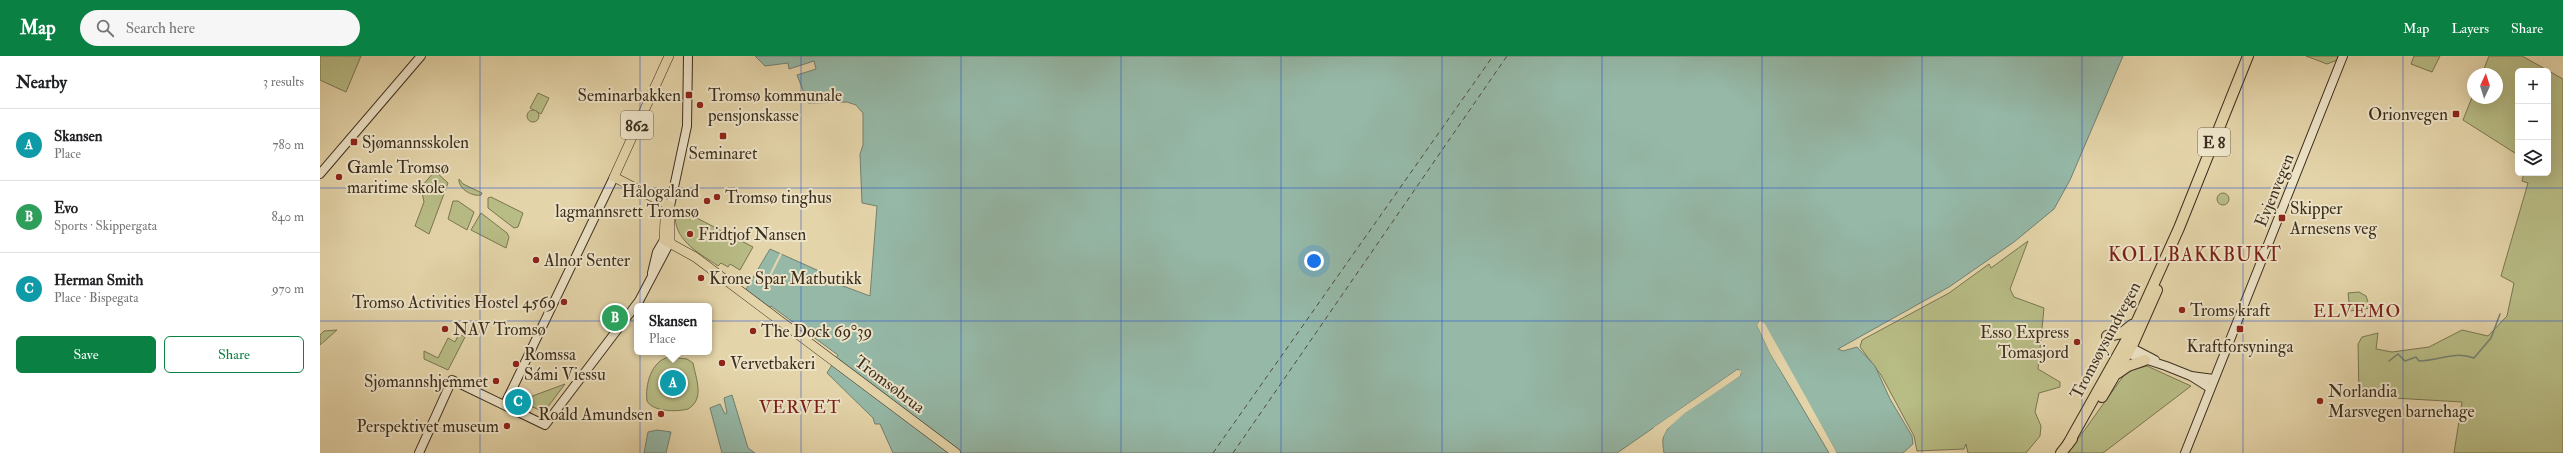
<!DOCTYPE html>
<meta charset="utf-8">
<style>
:root{--surface:#fff;--page:#f6f6f6;--text:#202124;--muted:#757577;--line:#e0e0e0;--accent:#0b8043}
body{margin:0;font-family:"IM FELL Double Pica",serif;background:var(--page);color:var(--text)}
.controls{position:absolute;right:12px;top:12px;display:grid;overflow:hidden;border-radius:6px;box-shadow:0 4px 16px #0002}
.controls button{width:36px;height:36px;display:grid;place-items:center;padding:0;border:0;border-bottom:1px solid var(--line);background:var(--surface);color:var(--text);font:20px sans-serif}
.compass{position:absolute;left:2147px;top:12px;width:36px;height:36px;border-radius:50%;background:var(--surface);box-shadow:0 4px 16px #0002;rotate:4deg}
.you{position:absolute;left:994px;top:205px;width:14px;height:14px;margin:-10px;border:3px solid #fff;border-radius:50%;background:#1a73e8;box-shadow:0 0 0 6px #1a73e833}
.badge{display:grid;place-items:center;width:26px;height:26px;border-radius:50%;background:var(--accent);color:#fff;font-size:13px;font-weight:700}
.pin{position:absolute;translate:-50% -50%;border:2px solid #fff;box-shadow:0 1px 4px #0006}
.popup{position:absolute;left:314px;top:247px;width:78px;height:52px;box-sizing:border-box;display:grid;place-content:center;border-radius:6px;background:var(--surface);filter:drop-shadow(0 1px 3px #0005);font-size:13px;white-space:nowrap;color:var(--muted)}
.popup b{font-size:15px;color:var(--text)}
.popup::after{content:'';position:absolute;left:50%;top:100%;margin-left:-8px;border:8px solid transparent;border-top-color:var(--surface)}
.list{margin:0;padding:0;list-style:none}
h2{display:flex;justify-content:space-between;align-items:center;height:52px;margin:0;padding:0 16px;font-size:17px}
h2 small{font-size:13px;font-weight:400;color:var(--muted)}
.list li{display:grid;grid-template-columns:26px 1fr auto;gap:12px;align-items:center;box-sizing:border-box;height:72px;padding:0 16px;border-top:1px solid var(--line)}
.list b{display:block;font-size:15px;white-space:nowrap}
.list p{margin:0;font-size:13px;white-space:nowrap;color:var(--muted)}
.list em{font-size:13px;font-style:normal;color:var(--muted)}
.actions{display:flex;gap:8px;padding:12px 16px}
.actions a{flex:1;padding:9px 0;border:1px solid var(--accent);border-radius:6px;text-align:center;font-size:14px;color:var(--accent)}
.actions .main{background:var(--accent);color:#fff}
.icon{flex:none;width:22px;height:22px;fill:none;stroke:currentColor;stroke-width:2;stroke-linecap:round;stroke-linejoin:round}
.map{position:relative;flex:none;width:2243px;height:397px;overflow:hidden}
header{display:flex;align-items:center;gap:24px;box-sizing:border-box;height:56px;padding:0 20px;background:var(--accent);color:#fff}
header strong{font-size:19px}
nav{display:flex;gap:22px;margin-inline-start:auto;font-size:14px}
.search{width:280px;height:36px;background:var(--page);display:flex;align-items:center;gap:10px;box-sizing:border-box;padding:0 14px;border-radius:22px;color:var(--muted);font-size:15px}
main{display:flex}
aside{flex:1;background:var(--surface)}
.map>svg:first-child{display:block}
.green{fill:#b8bc85;stroke:#7a7652}
.water{fill:#95b8a7;stroke:#728171}
.pier{fill:#e4d4a9}
.lines{fill:none;stroke-linecap:round;stroke-linejoin:round}
.stream{stroke:#728171;stroke-width:1.5}
.ferry{stroke:#4f4a3a;stroke-width:1;stroke-dasharray:5 4;stroke-linecap:butt}
.secondary-casing{stroke:#3d2f1f;stroke-width:10}
.primary-casing{stroke:#3d2f1f;stroke-width:10}
.highway-casing{stroke:#3d2f1f;stroke-width:12}
.secondary{stroke:#ede3c7;stroke-width:8}
.primary{stroke:#e4d4a9;stroke-width:9}
.highway{stroke:#e4d4a9;stroke-width:10}
.grid{fill:none;stroke:#1d4ed8;stroke-width:1;stroke-opacity:0.55}
.poi-dot{fill:#8f2418;stroke:#ede3c7;stroke-width:1.5}
.labels{text-anchor:middle;stroke-width:4;stroke-linejoin:round;paint-order:stroke}
.shield{fill:#ede3c7;stroke:#726551;stroke-width:1}
.shield-label{font-size:16px;font-weight:bold;fill:#3d2f1f}
.poi-label{font-size:17px;fill:#3d2f1f;stroke:#ede3c7;text-anchor:start}
.street-label{font-size:17px;fill:#3d2f1f;stroke:#ede3c7}
.neighbourhood-label{font-size:18px;letter-spacing:1px;fill:#7a1f14;stroke:#ede3c7}
.quarter-label{font-size:19px;letter-spacing:1px;fill:#7a1f14;stroke:#ede3c7}
</style>
<header>
<strong>Map</strong>
<div class="search"><svg class="icon" aria-label="search" viewBox="0 0 24 24"><circle cx="10" cy="10" r="6"/><path d="M15 15l6 6"/></svg>Search here</div>
<nav><a>Map</a><a>Layers</a><a>Share</a></nav>
</header>
<main>
<aside>
<h2>Nearby<small>3 results</small></h2>
<ul class="list">
<li><span class="badge" style="background:#0f9aa8">A</span><div><b>Skansen</b><p>Place</p></div><em>780 m</em></li>
<li><span class="badge" style="background:#2e9e5b">B</span><div><b>Evo</b><p>Sports · Skippergata</p></div><em>840 m</em></li>
<li><span class="badge" style="background:#0f9aa8">C</span><div><b>Herman Smith</b><p>Place · Bispegata</p></div><em>970 m</em></li>
</ul>
<div class="actions"><a class="main">Save</a><a>Share</a></div>
</aside>
<div class="map">
<svg width="2243" height="397" viewBox="0 0 2243 397">
<rect width="100%" height="100%" fill="#e4d4a9"/>
<filter id="stains"><feTurbulence type="fractalNoise" baseFrequency=".005" numOctaves="4"/><feColorMatrix values="0 0 0 0 .2 0 0 0 0 .09 0 0 0 0 .02 0 0 0 .5 -.17"/></filter>
<radialGradient id="worn" r=".72"><stop offset=".6" stop-color="#630" stop-opacity="0"/><stop offset="1" stop-color="#630" stop-opacity=".3"/></radialGradient>
<g class="green">
<path d="M 0,0 L 41,0 L 26,36 L 0,24 Z"/>
<path d="M 1986,0 L 2019,0 L 2017,4 L 2007,8 Z"/>
<path d="M 2094,0 L 2120,0 L 2112,16 L 2091,8 Z"/>
<path d="M 2169,0 L 2202,0 L 2243,23 L 2243,397 L 2134,397 L 2142,346 L 2039,340 L 2038,288 L 2042,281 L 2058,277 L 2056,293 L 2072,296 L 2109,291 L 2142,274 L 2168,280 L 2187,260 L 2194,227 L 2181,220 L 2208,127 L 2202,125 L 2204,117 L 2228,117 L 2228,15 L 2198,15 L 2198,99 L 2143,64 L 2153,39 L 2153,42 L 2177,42 L 2177,18 L 2162,18 Z"/>
<path d="M 218,37 L 229,42 L 221,58 L 210,52 Z"/>
<circle cx="213" cy="60" r="6"/>
<path d="M 115,115 L 128,127 L 109,178 L 95,170 L 104,146 L 101,131 Z"/>
<path d="M 139,123 L 143,128 L 162,137 L 161,139 C 153,141 138,133 139,123 Z"/>
<circle cx="1903" cy="143" r="6"/>
<path d="M 171,141 L 203,157 L 198,171 L 194,172 L 168,152 L 168,142 Z"/>
<path d="M 133,145 L 138,145 L 154,156 L 147,174 L 128,163 Z"/>
<path d="M 161,157 L 187,177 L 189,181 L 186,192 L 151,174 Z"/>
<path d="M 360,157 L 367,157 L 433,191 L 420,214 L 410,208 L 408,211 L 401,207 L 398,210 C 381,198 357,187 355,162 Z"/>
<path d="M 1708,185 L 1690,233 L 1694,241 L 1724,252 L 1718,313 L 1740,326 L 1740,331 L 1719,337 L 1715,356 L 1721,370 L 1720,380 L 1706,397 L 1648,397 L 1646,388 L 1644,393 L 1597,395 L 1594,380 L 1561,319 L 1540,291 L 1542,284 L 1629,237 L 1669,208 L 1671,212 Z"/>
<path d="M 2039,236 L 2046,240 L 2050,252 L 2030,255 L 2028,237 Z"/>
<path d="M 17,274 L 0,289 L 0,279 L 4,275 Z"/>
<path d="M 139,278 L 145,281 L 128,314 L 104,303 L 104,295 L 118,302 L 128,282 L 135,286 Z"/>
<path d="M 349,301 L 367,303 L 373,307 C 376,323 385,343 368,353 C 357,356 333,356 327,345 C 325,329 331,305 349,301 Z"/>
<path d="M 1827,310 L 1871,330 L 1783,397 L 1748,397 L 1807,315 Z"/>
<path d="M 245,328 L 224,356 L 199,345 Z"/>
</g>
<g class="water">
<path d="M 435,0 L 1803,0 L 1750,124 L 1734,153 L 1694,186 L 1629,231 L 1518,293 L 1523,295 L 1537,291 L 1555,310 L 1570,343 L 1592,380 L 1593,388 L 1583,397 L 1517,397 L 1440,264 L 1437,269 L 1450,297 L 1509,397 L 1344,397 C 1343,391 1342,384 1344,379 C 1353,359 1401,333 1420,320 L 1421,317 L 1418,313 L 1297,397 L 573,397 L 560,368 L 555,368 L 553,362 L 507,317 L 518,299 L 451,250 L 445,258 L 425,235 L 450,193 L 499,215 L 496,220 L 550,240 L 557,150 L 542,147 L 540,98 L 543,89 L 543,57 L 536,49 L 527,46 L 488,47 L 477,19 L 496,13 L 494,5 L 469,13 L 468,7 L 445,10 Z"/>
<path d="M 412,339 L 428,392 L 435,397 L 402,397 L 390,352 L 400,348 L 405,358 L 407,357 L 404,342 Z"/>
<path d="M 337,374 L 351,376 L 346,397 L 324,397 L 328,376 Z"/>
</g>
<g class="pier">
<path d="M 460,197 L 462,198 L 445,232 L 443,231 Z"/>
<path d="M 1440,264 L 1445,268 L 1517,397 L 1510,390 L 1440,266 L 1439,269 L 1452,296 L 1511,397 L 1450,297 L 1437,269 Z"/>
<path d="M 1417,314 L 1421,315 L 1420,320 L 1365,357 L 1347,373 L 1343,381 L 1341,379 L 1346,372 L 1364,356 L 1419,316 L 1335,374 L 1333,372 Z"/>
</g>
<g class="lines">
<path class="stream" d="M 2069,305 L 2078,298 L 2085,305 L 2096,301 L 2099,305 C 2121,304 2134,295 2154,302 L 2171,282 L 2180,258"/>
<g class="ferry">
<path d="M 893,397 L 1173,0"/>
<path d="M 913,397 L 1187,0"/>
</g>
<g class="secondary-casing">
<g id="secondary">
<path d="M 0,118 L 101,0"/>
<path d="M 350,150 L 367,70 L 368,0"/>
<path d="M 332,217 L 337,196 L 344,184"/>
<path d="M 1806,289 L 1835,304"/>
<path d="M 1803,296 L 1846,310 L 1871,320 L 1890,332"/>
<path d="M 1871,320 L 1894,323"/>
<path d="M 185,348 L 294,121"/>
<path d="M 99,397 L 132,324 L 225,369 L 319,245 L 350,186"/>
<path d="M 1865,397 L 2023,0"/>
</g>
</g>
<g class="primary-casing">
<g id="primary">
<path d="M 349,0 L 294,121 L 350,150 L 350,186"/>
<path d="M 350,155 L 345,164 L 344,184 L 375,201 L 636,397"/>
</g>
</g>
<g class="highway-casing">
<g id="highway">
<path d="M 1787,280 L 1802,277 L 1812,269"/>
<path d="M 1798,317 L 1808,310 L 1825,304"/>
<path d="M 1782,341 L 1813,288 L 1837,234"/>
<path d="M 1748,388 L 1817,265 L 1859,172 L 1928,0"/>
<path d="M 1741,397 L 1752,383"/>
</g>
</g>
<use href="#secondary" class="secondary"/>
<use href="#primary" class="primary"/>
<use href="#highway" class="highway"/>
</g>
<path class="grid" d="M 160,0 L 160,397M 320,0 L 320,397M 481,0 L 481,397M 641,0 L 641,397M 801,0 L 801,397M 961,0 L 961,397M 1122,0 L 1122,397M 1282,0 L 1282,397M 1442,0 L 1442,397M 1602,0 L 1602,397M 1762,0 L 1762,397M 1923,0 L 1923,397M 2083,0 L 2083,397M 0,132 L 2243,132M 0,265 L 2243,265"/>
<g class="poi-dot">
<rect x="365" y="35" width="8" height="8" rx="2"/>
<circle cx="380" cy="49" r="4"/>
<rect x="2132" y="54" width="8" height="8" rx="2"/>
<rect x="399" y="76" width="8" height="8" rx="2"/>
<rect x="30" y="82" width="8" height="8" rx="2"/>
<circle cx="19" cy="121" r="4"/>
<circle cx="397" cy="141" r="4"/>
<circle cx="387" cy="145" r="4"/>
<rect x="1958" y="158" width="8" height="8" rx="2"/>
<circle cx="370" cy="178" r="4"/>
<circle cx="216" cy="204" r="4"/>
<circle cx="381" cy="222" r="4"/>
<circle cx="244" cy="246" r="4"/>
<circle cx="1862" cy="254" r="4"/>
<circle cx="125" cy="273" r="4"/>
<rect x="1916" y="269" width="8" height="8" rx="2"/>
<circle cx="433" cy="275" r="4"/>
<circle cx="1757" cy="286" r="4"/>
<circle cx="402" cy="307" r="4"/>
<circle cx="196" cy="308" r="4"/>
<circle cx="176" cy="325" r="4"/>
<circle cx="2000" cy="345" r="4"/>
<circle cx="341" cy="358" r="4"/>
<circle cx="187" cy="370" r="4"/>
</g>
<g class="labels">
<g class="shield">
<rect x="301" y="55" width="32" height="28" rx="3"/>
<rect x="1878" y="72" width="32" height="28" rx="3"/>
</g>
<g class="shield-label">
<text x="317" y="75">862</text>
<text x="1894" y="92">E 8</text>
</g>
<g class="poi-label">
<text x="361" y="45" text-anchor="end">Seminarbakken</text>
<text x="388" y="45">Tromsø kommunale<tspan x="388" dy="20">pensjonskasse</tspan></text>
<text x="2128" y="64" text-anchor="end">Orionvegen</text>
<text x="42" y="92">Sjømannsskolen</text>
<text x="403" y="103" text-anchor="middle">Seminaret</text>
<text x="27" y="117">Gamle Tromsø<tspan x="27" dy="20">maritime skole</tspan></text>
<text x="379" y="141" text-anchor="end">Hålogaland<tspan x="379" dy="20">lagmannsrett Tromsø</tspan></text>
<text x="405" y="147">Tromsø tinghus</text>
<text x="1970" y="158">Skipper<tspan x="1970" dy="20">Arnesens veg</tspan></text>
<text x="378" y="184">Fridtjof Nansen</text>
<text x="224" y="210">Alnor Senter</text>
<text x="389" y="228">Krone Spar Matbutikk</text>
<text x="236" y="252" text-anchor="end">Tromso Activities Hostel 4569</text>
<text x="1870" y="260">Troms kraft</text>
<text x="133" y="279">NAV Tromsø</text>
<text x="441" y="281">The Dock 69°39</text>
<text x="1749" y="282" text-anchor="end">Esso Express<tspan x="1749" dy="20">Tomasjord</tspan></text>
<text x="1920" y="296" text-anchor="middle">Kraftforsyninga</text>
<text x="204" y="304">Romssa<tspan x="204" dy="20">Sámi Viessu</tspan></text>
<text x="410" y="313">Vervetbakeri</text>
<text x="168" y="331" text-anchor="end">Sjømannshjemmet</text>
<text x="2008" y="341">Norlandia<tspan x="2008" dy="20">Marsvegen barnehage</tspan></text>
<text x="333" y="364" text-anchor="end">Roald Amundsen</text>
<text x="179" y="376" text-anchor="end">Perspektivet museum</text>
</g>
<g class="street-label">
<text transform="translate(1954 134) rotate(-68)" y="6">Evjenvegen</text>
<text transform="translate(1785 284) rotate(-62)" y="6">Tromsøysundvegen</text>
<text transform="translate(570 328) rotate(37)" y="6">Tromsøbrua</text>
</g>
<g class="neighbourhood-label">
<text x="2037" y="261">ELVEMO</text>
<text x="480" y="357">VERVET</text>
</g>
<g class="quarter-label">
<text x="1875" y="205">KOLLBAKKBUKT</text>
</g>
</g>
<rect width="100%" height="100%" filter="url(#stains)"/>
<rect width="100%" height="100%" fill="url(#worn)"/>
</svg>
<div class="controls">
<button>+</button>
<button>−</button>
<button><svg class="icon" aria-label="layers" viewBox="0 0 24 24"><path d="M12 4l9 5-9 5-9-5zM3 14l9 5 9-5"/></svg></button>
</div>
<svg class="compass" viewBox="-18 -18 36 36"><path d="M0-13l5 13h-10z" fill="#e53935"/><path d="M0 13l5-13h-10z" fill="#757577"/></svg>
<div class="you"></div>
<div class="pin badge" style="left:353px;top:327px;background:#0f9aa8">A</div>
<div class="popup"><b>Skansen</b>Place</div>
<div class="pin badge" style="left:295px;top:262px;background:#2e9e5b">B</div>
<div class="pin badge" style="left:198px;top:346px;background:#0f9aa8">C</div>
</div>
</main>
